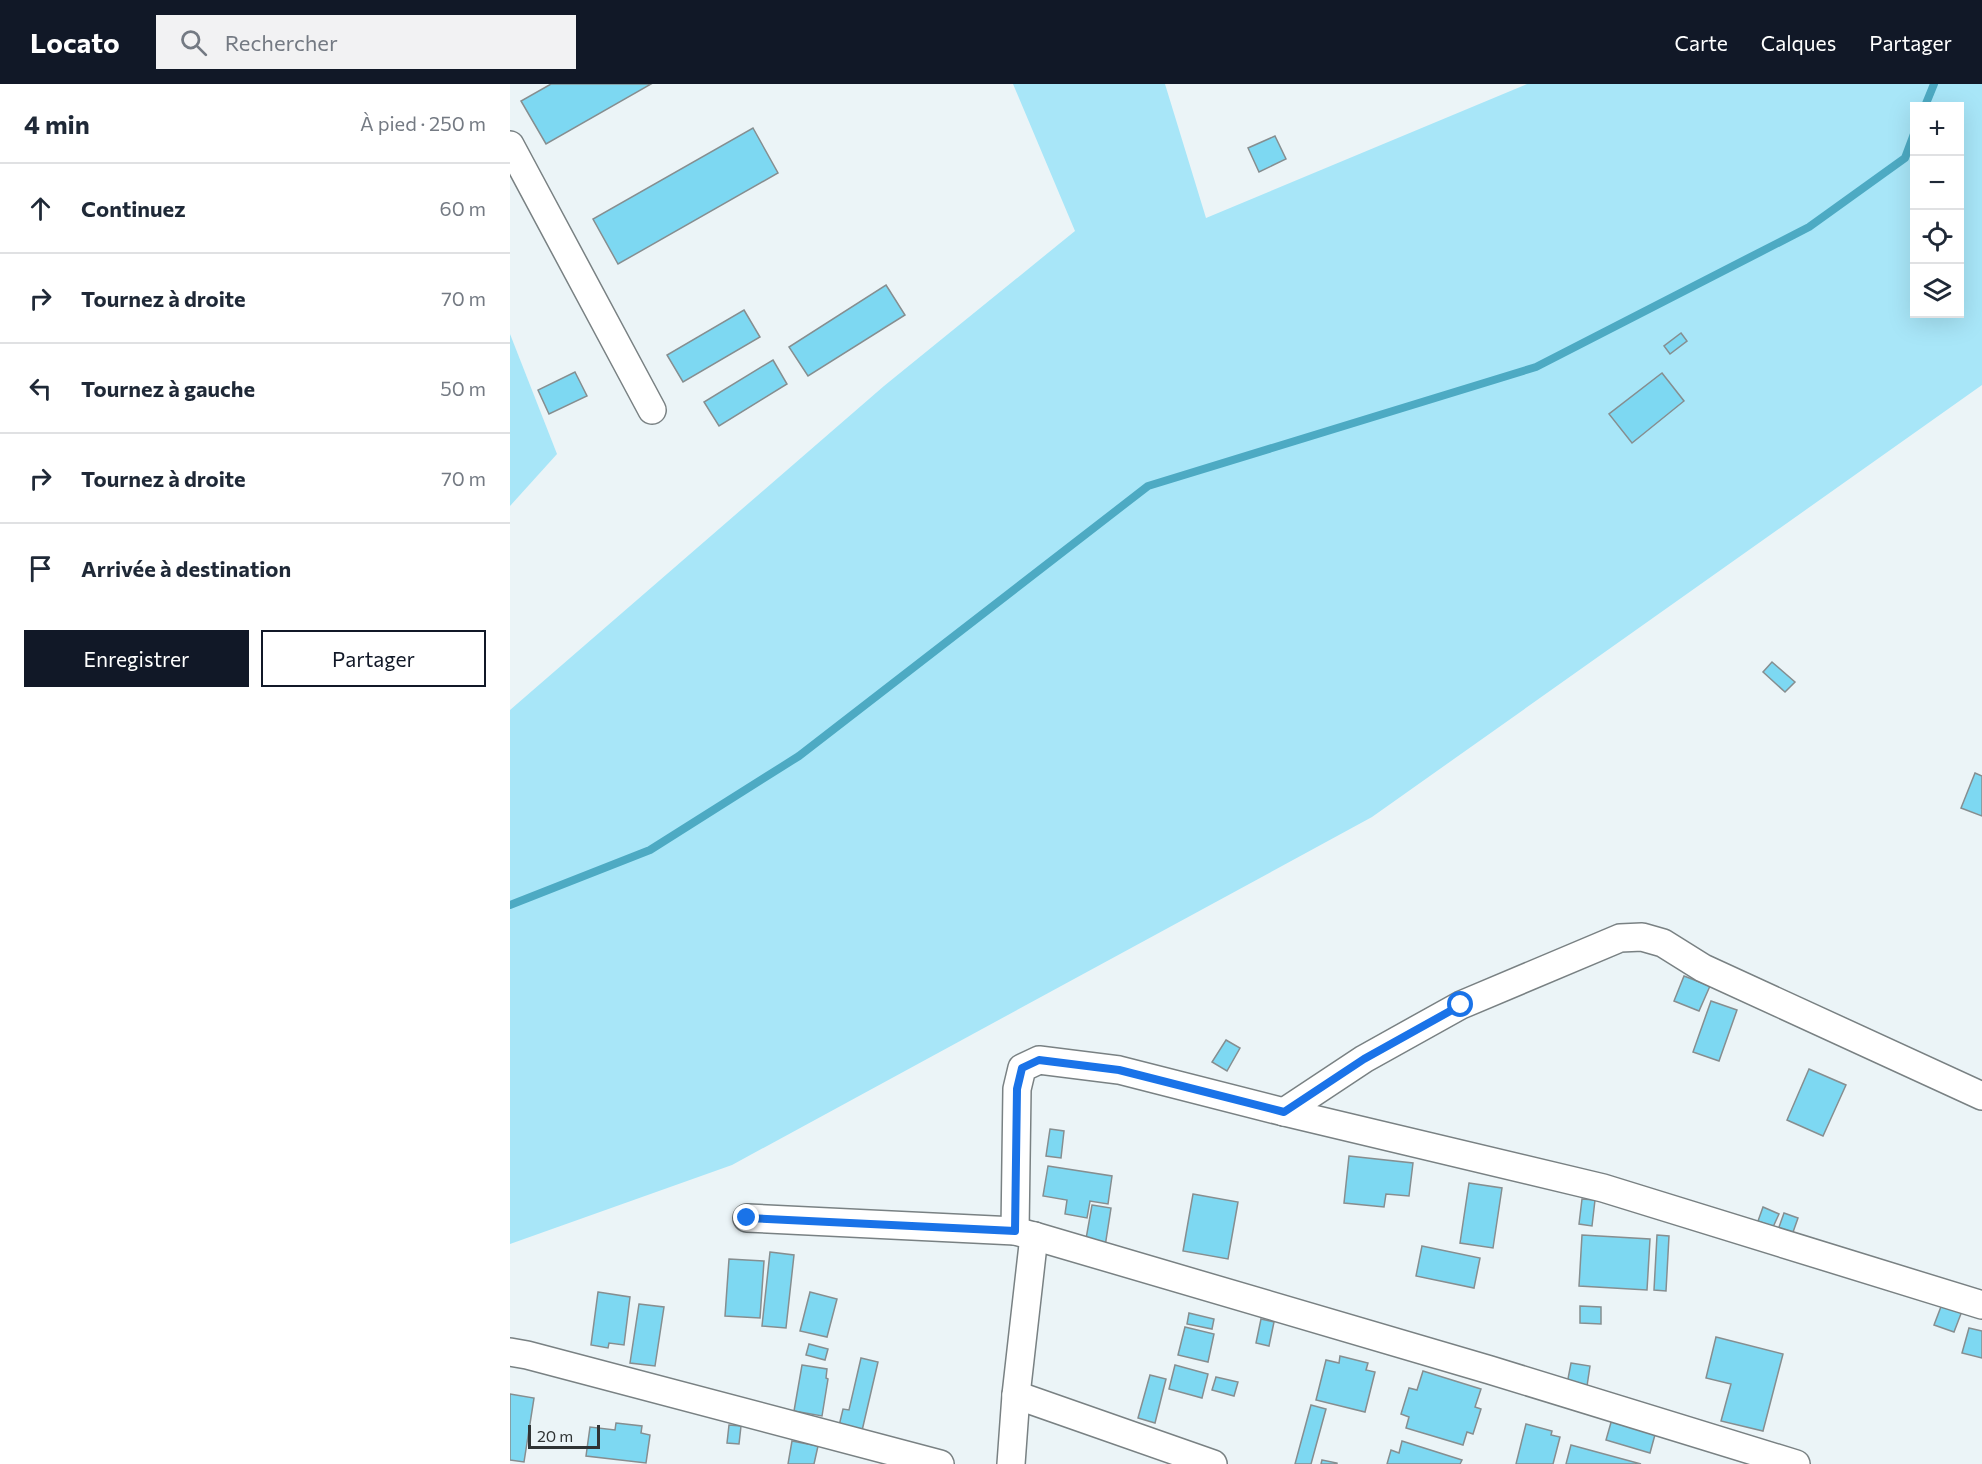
<!DOCTYPE html>
<html lang="fr">
<meta charset="utf-8">
<style>
:root{--surface:#fff;--page:#f2f2f3;--text:#1f2937;--muted:#747a83;--line:#e0e1e3;--accent:#111827}
body{margin:0;font-family:Commissioner,sans-serif;background:var(--page);color:var(--text)}
.controls{position:absolute;right:18px;top:18px;display:grid;overflow:hidden;border-radius:0px;box-shadow:0 6px 24px #0002}
.controls button{width:54px;height:54px;display:grid;place-items:center;padding:0;border:0;border-bottom:2px solid var(--line);background:var(--surface);color:var(--text);font:30px sans-serif}
.scale{position:absolute;left:18px;bottom:15px;width:72px;box-sizing:border-box;padding-left:6px;border:3px solid #2f3334;border-top:0;font-size:16px;line-height:21px;white-space:nowrap;color:#2f3334;-webkit-text-stroke:4px #ebf4f7;paint-order:stroke}
.stop{position:absolute;width:18px;height:18px;margin:-14px;border:4px solid #1a73e8;border-radius:50%;background:#fff}
.stop.end{background:#1a73e8;border-color:#fff;box-shadow:0 2px 6px #0008}
.list{margin:0;padding:0;list-style:none}
h2{display:flex;justify-content:space-between;align-items:center;height:78px;margin:0;padding:0 24px;font-size:26px}
h2 small{font-size:20px;font-weight:400;color:var(--muted)}
.list li{display:grid;grid-template-columns:39px 1fr auto;gap:18px;align-items:center;box-sizing:border-box;height:90px;padding:0 24px;border-top:2px solid var(--line)}
.list b{display:block;font-size:22px;white-space:nowrap}
.list em{font-size:20px;font-style:normal;color:var(--muted)}
.actions{display:flex;gap:12px;padding:18px 24px}
.actions a{flex:1;padding:14px 0;border:2px solid var(--accent);border-radius:0px;text-align:center;font-size:21px;color:var(--accent)}
.actions .main{background:var(--accent);color:#fff}
.icon{flex:none;width:33px;height:33px;fill:none;stroke:currentColor;stroke-width:2;stroke-linecap:round;stroke-linejoin:round}
.map{position:relative;flex:none;width:1472px;height:1380px;overflow:hidden}
header{display:flex;align-items:center;gap:36px;box-sizing:border-box;height:84px;padding:0 30px;background:var(--accent);color:#fff}
header strong{font-size:28px}
nav{display:flex;gap:33px;margin-inline-start:auto;font-size:21px}
.search{width:420px;height:54px;background:var(--page);display:flex;align-items:center;gap:15px;box-sizing:border-box;padding:0 21px;border-radius:0px;color:var(--muted);font-size:22px}
main{display:flex}
aside{flex:1;background:var(--surface)}
.map>svg:first-child{display:block}
.green{fill:#a8e6f8;fill-rule:evenodd}
.lines{fill:none;stroke-linecap:round;stroke-linejoin:round}
.stream{stroke:#4daac3;stroke-width:8}
.building{fill:#7dd8f2;stroke:#868e90;stroke-width:1.5}
.street-casing{stroke:#798183;stroke-width:30}
.street{stroke:#fff;stroke-width:27}
.route{stroke:#1a73e8;stroke-width:8}
</style>
<header>
<strong>Locato</strong>
<div class="search"><svg class="icon" aria-label="search" viewBox="0 0 24 24"><circle cx="10" cy="10" r="6"/><path d="M15 15l6 6"/></svg>Rechercher</div>
<nav><a>Carte</a><a>Calques</a><a>Partager</a></nav>
</header>
<main>
<aside>
<h2>4 min<small>À pied · 250 m</small></h2>
<ul class="list">
<li><svg class="icon" aria-label="ahead" viewBox="0 0 24 24"><path d="M12 20V5M6 11l6-6 6 6"/></svg><div><b>Continuez</b></div><em>60 m</em></li>
<li><svg class="icon" aria-label="right" viewBox="0 0 24 24"><path d="M7 20v-9h11M14 6l5 5-5 5"/></svg><div><b>Tournez à droite</b></div><em>70 m</em></li>
<li><svg class="icon" aria-label="left" viewBox="0 0 24 24"><path d="M17 20v-9H6M10 6l-5 5 5 5"/></svg><div><b>Tournez à gauche</b></div><em>50 m</em></li>
<li><svg class="icon" aria-label="right" viewBox="0 0 24 24"><path d="M7 20v-9h11M14 6l5 5-5 5"/></svg><div><b>Tournez à droite</b></div><em>70 m</em></li>
<li><svg class="icon" aria-label="arrive" viewBox="0 0 24 24"><path d="M6 21V4h12l-3 4 3 4H6"/></svg><div><b>Arrivée à destination</b></div></li>
</ul>
<div class="actions"><a class="main">Enregistrer</a><a>Partager</a></div>
</aside>
<div class="map">
<svg width="1472" height="1380" viewBox="0 0 1472 1380">
<rect width="100%" height="100%" fill="#ebf4f7"/>
<g class="green">
<path d="M 503,0 L 655,0 L 696,134 L 1017,0 L 1472,0 L 1472,301 L 862,733 L 222,1081 L 0,1160 L 0,626 L 374,302 L 565,147 ZM 1404,22 L 1450,22 L 1450,230 L 1404,230 Z"/>
<path d="M 0,250 L 47,370 L 0,422 Z"/>
</g>
<g class="lines">
<g class="stream">
<path d="M 1415,22 L 1424,0"/>
<path d="M 0,821 L 140,766 L 289,672 L 638,402 L 1026,283 L 1299,143 L 1395,74 L 1404,50"/>
</g>
</g>
<g class="building">
<path d="M 41,0 L 141,0 L 36,60 L 11,17 Z"/>
<path d="M 243,44 L 268,89 L 108,180 L 83,135 Z"/>
<path d="M 765,52 L 776,75 L 749,88 L 738,64 Z"/>
<path d="M 376,201 L 395,231 L 298,292 L 279,263 Z"/>
<path d="M 234,226 L 250,253 L 173,298 L 157,271 Z"/>
<path d="M 1171,249 L 1177,257 L 1160,270 L 1154,262 Z"/>
<path d="M 263,276 L 277,300 L 209,342 L 194,318 Z"/>
<path d="M 65,288 L 77,312 L 39,330 L 28,306 Z"/>
<path d="M 1152,289 L 1174,317 L 1122,359 L 1099,330 Z"/>
<path d="M 1262,578 L 1285,598 L 1275,608 L 1253,588 Z"/>
<path d="M 1465,689 L 1472,692 L 1472,732 L 1451,724 Z"/>
<path d="M 1174,892 L 1200,902 L 1189,927 L 1164,917 Z"/>
<path d="M 1201,917 L 1227,926 L 1209,977 L 1183,968 Z"/>
<path d="M 716,956 L 730,964 L 717,987 L 702,978 Z"/>
<path d="M 1299,985 L 1336,1001 L 1313,1052 L 1277,1036 Z"/>
<path d="M 540,1045 L 554,1047 L 551,1074 L 536,1072 Z"/>
<path d="M 839,1072 L 903,1079 L 899,1112 L 876,1110 L 874,1123 L 834,1119 Z"/>
<path d="M 538,1082 L 602,1092 L 598,1120 L 580,1117 L 577,1134 L 555,1130 L 557,1116 L 533,1112 Z"/>
<path d="M 959,1099 L 992,1104 L 983,1164 L 950,1159 Z"/>
<path d="M 683,1110 L 728,1118 L 718,1175 L 673,1167 Z"/>
<path d="M 1072,1115 L 1085,1116 L 1082,1142 L 1069,1140 Z"/>
<path d="M 582,1121 L 601,1124 L 594,1169 L 574,1166 Z"/>
<path d="M 1253,1123 L 1269,1130 L 1263,1143 L 1248,1137 Z"/>
<path d="M 1274,1129 L 1288,1134 L 1282,1151 L 1268,1146 Z"/>
<path d="M 1072,1151 L 1140,1155 L 1137,1206 L 1069,1202 Z"/>
<path d="M 1147,1151 L 1159,1152 L 1156,1207 L 1144,1206 Z"/>
<path d="M 912,1162 L 970,1174 L 964,1204 L 906,1192 Z"/>
<path d="M 260,1168 L 284,1171 L 276,1244 L 252,1242 Z"/>
<path d="M 219,1175 L 254,1177 L 250,1234 L 215,1232 Z"/>
<path d="M 88,1208 L 120,1213 L 114,1261 L 99,1259 L 98,1264 L 81,1261 Z"/>
<path d="M 300,1208 L 327,1215 L 317,1253 L 290,1247 Z"/>
<path d="M 129,1220 L 154,1223 L 145,1282 L 120,1279 Z"/>
<path d="M 1432,1220 L 1452,1227 L 1444,1248 L 1424,1241 Z"/>
<path d="M 1070,1222 L 1091,1223 L 1091,1240 L 1070,1239 Z"/>
<path d="M 679,1229 L 704,1235 L 702,1245 L 677,1240 Z"/>
<path d="M 751,1235 L 764,1238 L 759,1262 L 746,1259 Z"/>
<path d="M 675,1243 L 704,1250 L 698,1278 L 668,1271 Z"/>
<path d="M 1459,1244 L 1472,1247 L 1472,1274 L 1452,1269 Z"/>
<path d="M 1206,1253 L 1273,1270 L 1253,1347 L 1211,1337 L 1221,1300 L 1196,1294 Z"/>
<path d="M 299,1260 L 318,1265 L 315,1276 L 296,1271 Z"/>
<path d="M 830,1272 L 858,1279 L 856,1286 L 865,1288 L 855,1328 L 806,1316 L 816,1276 L 829,1279 Z"/>
<path d="M 351,1274 L 368,1278 L 351,1351 L 328,1346 L 333,1325 L 339,1326 Z"/>
<path d="M 1061,1279 L 1080,1282 L 1077,1302 L 1057,1300 Z"/>
<path d="M 292,1281 L 317,1285 L 316,1294 L 318,1295 L 312,1332 L 284,1327 Z"/>
<path d="M 665,1281 L 698,1290 L 692,1314 L 659,1305 Z"/>
<path d="M 913,1287 L 971,1305 L 965,1323 L 971,1325 L 963,1350 L 957,1348 L 953,1361 L 896,1344 L 899,1333 L 891,1330 L 899,1304 L 907,1306 Z"/>
<path d="M 640,1291 L 656,1295 L 645,1339 L 628,1334 Z"/>
<path d="M 706,1293 L 728,1298 L 724,1312 L 702,1306 Z"/>
<path d="M 0,1310 L 24,1314 L 14,1378 L 0,1376 Z"/>
<path d="M 801,1321 L 816,1325 L 801,1380 L 785,1380 Z"/>
<path d="M 1102,1335 L 1146,1347 L 1140,1369 L 1096,1356 Z"/>
<path d="M 106,1339 L 132,1342 L 131,1349 L 140,1351 L 136,1379 L 76,1372 L 80,1343 L 105,1346 Z"/>
<path d="M 1016,1340 L 1042,1347 L 1041,1351 L 1050,1353 L 1043,1380 L 1006,1380 Z"/>
<path d="M 219,1341 L 231,1342 L 229,1360 L 217,1359 Z"/>
<path d="M 282,1357 L 308,1362 L 304,1380 L 278,1380 Z"/>
<path d="M 892,1357 L 952,1376 L 950,1380 L 877,1380 L 881,1366 L 889,1369 Z"/>
<path d="M 1061,1361 L 1131,1380 L 1056,1380 Z"/>
<path d="M 812,1376 L 827,1379 L 827,1380 L 811,1380 Z"/>
</g>
<g class="lines">
<g class="street-casing">
<g id="street">
<path d="M 0,61 L 142,326"/>
<path d="M 774,1028 L 854,975 L 951,921 L 1110,854 L 1132,853 L 1153,859 L 1193,884 L 1472,1012"/>
<path d="M 237,1134 L 505,1147 L 524,1152 L 980,1286 L 1286,1380"/>
<path d="M 505,1147 L 507,1005 L 512,984 L 529,976 L 609,986 L 774,1028 L 1093,1104 L 1472,1221"/>
<path d="M 0,1268 L 17,1271 L 430,1380"/>
<path d="M 506,1311 L 703,1380"/>
<path d="M 501,1380 L 506,1311 L 524,1152"/>
</g>
</g>
<use href="#street" class="street"/>
</g>
<g class="lines">
<path class="route" d="M 237,1134 L 505,1147 L 507,1005 L 512,984 L 529,976 L 609,986 L 774,1028 L 854,975 L 951,921"/>
</g>
</svg>
<div class="controls">
<button>+</button>
<button>−</button>
<button><svg class="icon" aria-label="locate" viewBox="0 0 24 24"><circle cx="12" cy="12" r="6"/><path d="M12 2v4M12 18v4M2 12h4M18 12h4"/></svg></button>
<button><svg class="icon" aria-label="layers" viewBox="0 0 24 24"><path d="M12 4l9 5-9 5-9-5zM3 14l9 5 9-5"/></svg></button>
</div>
<div class="scale">20 m</div>
<div class="stop" style="left:951px;top:921px"></div>
<div class="stop end" style="left:237px;top:1134px"></div>
</div>
</main>
